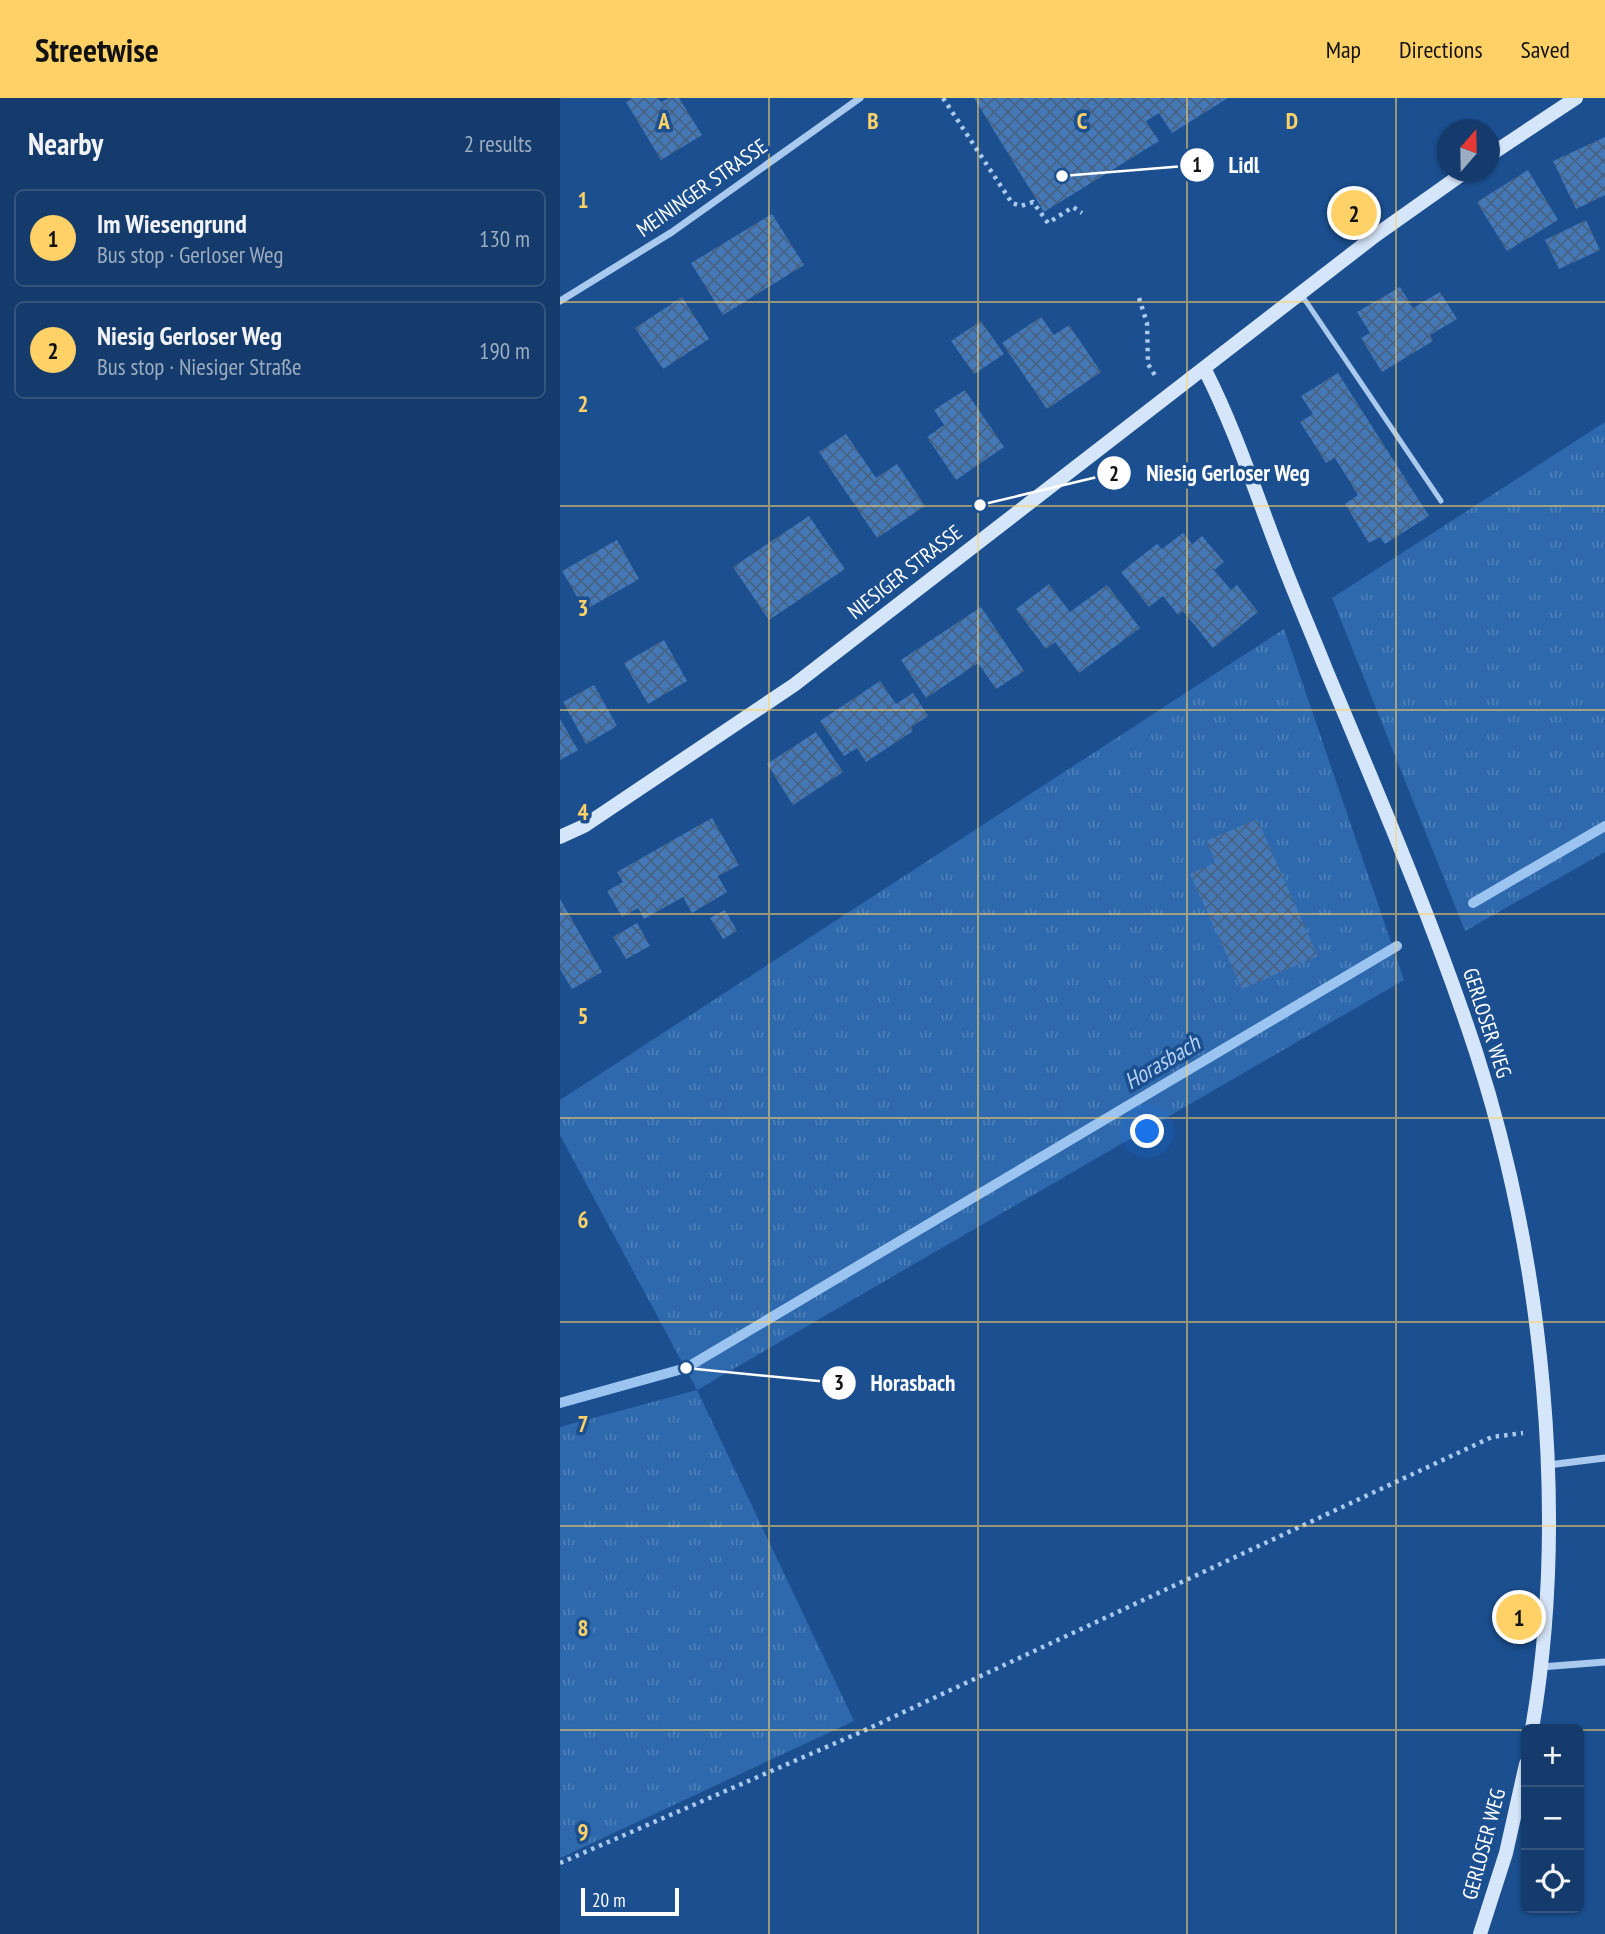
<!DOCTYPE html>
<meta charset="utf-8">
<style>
:root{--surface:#143b6b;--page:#1d4271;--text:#f1f3f6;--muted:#9dadc1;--line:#33557e;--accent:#ffd166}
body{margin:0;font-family:"PT Sans Narrow",sans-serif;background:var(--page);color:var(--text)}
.controls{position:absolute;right:21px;bottom:21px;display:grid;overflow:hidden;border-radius:10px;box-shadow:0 2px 5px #0004}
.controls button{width:63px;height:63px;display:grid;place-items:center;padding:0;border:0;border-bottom:2px solid var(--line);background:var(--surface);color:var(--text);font:35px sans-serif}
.compass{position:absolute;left:877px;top:21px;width:63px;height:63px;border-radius:50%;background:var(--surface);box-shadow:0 2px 5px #0004;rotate:20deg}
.scale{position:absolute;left:21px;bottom:18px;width:98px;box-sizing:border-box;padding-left:7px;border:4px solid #fff;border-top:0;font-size:19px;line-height:24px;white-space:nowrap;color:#fff;-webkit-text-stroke:5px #1b4f8f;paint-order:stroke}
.you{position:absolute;left:588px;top:1034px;width:24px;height:24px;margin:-18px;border:5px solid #fff;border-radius:50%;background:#1a73e8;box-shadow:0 0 0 10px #1a73e833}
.badge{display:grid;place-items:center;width:46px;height:46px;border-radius:50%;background:var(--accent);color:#111;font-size:23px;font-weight:700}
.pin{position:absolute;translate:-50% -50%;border:4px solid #fff;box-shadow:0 2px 7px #0006}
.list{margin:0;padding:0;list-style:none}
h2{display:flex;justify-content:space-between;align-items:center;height:91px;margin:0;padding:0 28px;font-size:30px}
h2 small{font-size:23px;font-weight:400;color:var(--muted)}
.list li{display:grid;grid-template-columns:46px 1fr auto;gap:21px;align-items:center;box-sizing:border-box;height:98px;margin:0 14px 14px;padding:0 14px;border:2px solid var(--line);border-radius:10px}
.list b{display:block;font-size:26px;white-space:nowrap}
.list p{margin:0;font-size:23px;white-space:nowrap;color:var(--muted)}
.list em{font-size:23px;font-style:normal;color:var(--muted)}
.icon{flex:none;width:38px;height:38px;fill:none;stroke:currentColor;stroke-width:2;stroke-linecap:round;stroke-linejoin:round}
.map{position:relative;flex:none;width:1045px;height:1836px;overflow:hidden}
header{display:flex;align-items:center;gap:42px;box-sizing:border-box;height:98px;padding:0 35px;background:var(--accent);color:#111}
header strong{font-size:33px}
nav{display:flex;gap:38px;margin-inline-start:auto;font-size:24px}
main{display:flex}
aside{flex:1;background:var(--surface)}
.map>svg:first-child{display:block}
.grass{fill:url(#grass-tufts)}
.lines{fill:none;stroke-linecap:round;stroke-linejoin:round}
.stream{stroke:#9cc4f0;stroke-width:10}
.building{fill:url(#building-cross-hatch)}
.path{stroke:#a9c9ee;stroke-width:4.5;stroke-dasharray:3.5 5;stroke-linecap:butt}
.lane{stroke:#a9c9ee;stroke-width:5}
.street{stroke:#a9c9ee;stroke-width:7}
.secondary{stroke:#d6e6fa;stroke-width:14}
.grid{fill:none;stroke:#ffd166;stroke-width:2;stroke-opacity:0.55}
.labels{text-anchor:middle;stroke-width:7;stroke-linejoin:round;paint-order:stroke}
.street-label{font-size:21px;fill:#fff;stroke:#1b4f8f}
.water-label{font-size:23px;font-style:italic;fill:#b5d3f5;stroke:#1b4f8f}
.grid-label{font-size:23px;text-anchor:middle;font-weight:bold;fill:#ffd166;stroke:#1b4f8f;stroke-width:7;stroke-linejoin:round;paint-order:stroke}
.leader{fill:none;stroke:#fff;stroke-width:2.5}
.callout-dot{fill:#fff;stroke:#1b4f8f;stroke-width:2.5}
.mark-label{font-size:21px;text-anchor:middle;font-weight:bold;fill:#111}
.callout-label{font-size:23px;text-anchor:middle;font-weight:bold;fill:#fff;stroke:#1b4f8f;stroke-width:7;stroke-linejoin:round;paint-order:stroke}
</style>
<header>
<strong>Streetwise</strong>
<nav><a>Map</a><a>Directions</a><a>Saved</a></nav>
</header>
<main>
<aside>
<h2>Nearby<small>2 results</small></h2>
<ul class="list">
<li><span class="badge">1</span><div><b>Im Wiesengrund</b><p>Bus stop · Gerloser Weg</p></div><em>130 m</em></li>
<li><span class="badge">2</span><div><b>Niesig Gerloser Weg</b><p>Bus stop · Niesiger Straße</p></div><em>190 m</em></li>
</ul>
</aside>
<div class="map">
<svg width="1045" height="1836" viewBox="0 0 1045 1836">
<defs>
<pattern id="grass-tufts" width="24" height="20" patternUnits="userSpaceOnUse" patternTransform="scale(1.75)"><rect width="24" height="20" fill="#2e69ad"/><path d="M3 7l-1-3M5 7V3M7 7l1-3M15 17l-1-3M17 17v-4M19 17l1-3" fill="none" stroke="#4d80b9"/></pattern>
<pattern id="building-cross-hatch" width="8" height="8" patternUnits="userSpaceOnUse" patternTransform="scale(1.75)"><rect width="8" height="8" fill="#4478b7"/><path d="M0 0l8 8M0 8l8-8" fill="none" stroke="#486282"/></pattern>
</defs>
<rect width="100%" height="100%" fill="#1b4f8f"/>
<g class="grass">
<path d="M 1045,324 L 1045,754 L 905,833 L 772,500 Z"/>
<path d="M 724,531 L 844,882 L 137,1292 L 294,1623 L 0,1760 L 0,1329 L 137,1292 L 0,1037 L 0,1002 Z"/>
</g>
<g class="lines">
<g class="stream">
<path d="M 913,805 L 1045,728"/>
<path d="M 0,1305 L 126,1270 L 837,848"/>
</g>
</g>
<g class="building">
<path d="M 72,0 L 98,0 L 101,4 L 109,0 L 119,0 L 142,37 L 101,62 L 66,4 Z"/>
<path d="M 414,0 L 668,0 L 612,35 L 599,15 L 586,23 L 599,43 L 484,114 Z"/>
<path d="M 1045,39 L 1045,97 L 1016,111 L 993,63 Z"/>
<path d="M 968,72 L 998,122 L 947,153 L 917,104 Z"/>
<path d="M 212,116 L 244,167 L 163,217 L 131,165 Z"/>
<path d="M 1026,122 L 1040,152 L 999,171 L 985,142 Z"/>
<path d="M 840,189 L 853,210 L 880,194 L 897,221 L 870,237 L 873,243 L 822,274 L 801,240 L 810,235 L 797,214 Z"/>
<path d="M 122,199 L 149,241 L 103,271 L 75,230 Z"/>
<path d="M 481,219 L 494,237 L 509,227 L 541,274 L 487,311 L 442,245 Z"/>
<path d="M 421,223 L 444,256 L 414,276 L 391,243 Z"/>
<path d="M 778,275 L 869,418 L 825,446 L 820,439 L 809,445 L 785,406 L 798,397 L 775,360 L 766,365 L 740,324 L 753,316 L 741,298 Z"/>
<path d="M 405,292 L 444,349 L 396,382 L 367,339 L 384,327 L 374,312 Z"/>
<path d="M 286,336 L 316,380 L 337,366 L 365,408 L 317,440 L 259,354 Z"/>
<path d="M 249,418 L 285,471 L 209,522 L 173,469 Z"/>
<path d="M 623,435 L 632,446 L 642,438 L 664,464 L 654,472 L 671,492 L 677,487 L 698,514 L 653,550 L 623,513 L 618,517 L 603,498 L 589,509 L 561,474 L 597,446 L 602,451 Z"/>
<path d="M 57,442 L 79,481 L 25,512 L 2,473 Z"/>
<path d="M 489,486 L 510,514 L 547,487 L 580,530 L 519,575 L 495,544 L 486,551 L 456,511 Z"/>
<path d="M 421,509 L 464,573 L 436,591 L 418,565 L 366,600 L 341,562 Z"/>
<path d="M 104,542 L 127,583 L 88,606 L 64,565 Z"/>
<path d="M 320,583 L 336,606 L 353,595 L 368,618 L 351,629 L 353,633 L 306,664 L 297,650 L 284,658 L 260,623 Z"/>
<path d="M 34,587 L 57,628 L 26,646 L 3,604 Z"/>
<path d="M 0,621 L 18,652 L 0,662 Z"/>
<path d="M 256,634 L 283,674 L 233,707 L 207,666 Z"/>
<path d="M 152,720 L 179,767 L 158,778 L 167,794 L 132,815 L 123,799 L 84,821 L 78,810 L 62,819 L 47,793 L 63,784 L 57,774 Z"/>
<path d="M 697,721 L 758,858 L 682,891 L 630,776 L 656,764 L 646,743 Z"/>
<path d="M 0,801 L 42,874 L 12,891 L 0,871 Z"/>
<path d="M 165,812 L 177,833 L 163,841 L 150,820 Z"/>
<path d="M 77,825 L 90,848 L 66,861 L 53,839 Z"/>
</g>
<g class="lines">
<g class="path">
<path d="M 383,0 L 452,105 L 461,108 L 473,104 L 488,125 L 513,109 L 522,115"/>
<path d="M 579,200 L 587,225 L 588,266 L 596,279"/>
<path d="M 0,1765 L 301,1634 L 932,1339 L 963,1335"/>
</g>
<path class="lane" d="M 741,196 L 881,403"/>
<g class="street">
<path d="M 0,203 L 112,134 L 300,0"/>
<path d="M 988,1367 L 1045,1360"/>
<path d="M 981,1569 L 1045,1564"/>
</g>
<g class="secondary">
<path d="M 930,57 L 1016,0"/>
<path d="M 645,272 C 674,329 694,390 717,450 C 732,490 749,529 765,569 C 818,696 873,823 916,954 C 983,1161 1009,1416 972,1631"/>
<path d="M 0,739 L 24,728 L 234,587 L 816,137 L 905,74"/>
<path d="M 920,1836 L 946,1755 L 966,1666"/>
</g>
</g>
<path class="grid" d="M 209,0 L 209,1836M 418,0 L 418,1836M 627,0 L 627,1836M 836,0 L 836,1836M 0,204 L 1045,204M 0,408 L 1045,408M 0,612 L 1045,612M 0,816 L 1045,816M 0,1020 L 1045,1020M 0,1224 L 1045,1224M 0,1428 L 1045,1428M 0,1632 L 966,1632M 1019,1632 L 1045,1632"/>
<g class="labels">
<g class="street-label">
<text transform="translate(142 90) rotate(-35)" y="7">MEININGER STRASSE</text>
<text transform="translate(345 474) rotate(-38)" y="7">NIESIGER STRASSE</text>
<text transform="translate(927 925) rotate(72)" y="7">GERLOSER WEG</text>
<text transform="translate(924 1746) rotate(-75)" y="7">GERLOSER WEG</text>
</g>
<g class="water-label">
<text transform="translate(602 964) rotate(-31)" y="8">Horasbach</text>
</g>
</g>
<g class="grid-label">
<text x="104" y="31">A</text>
<text x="313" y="31">B</text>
<text x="522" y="31">C</text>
<text x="732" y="31">D</text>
<text x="23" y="110">1</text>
<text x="23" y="314">2</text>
<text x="23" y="518">3</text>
<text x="23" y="722">4</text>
<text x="23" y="926">5</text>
<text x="23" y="1130">6</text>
<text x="23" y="1334">7</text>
<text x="23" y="1538">8</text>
<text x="23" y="1742">9</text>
</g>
<path class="leader" d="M502 78L637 67M420 407L554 375M126 1270L279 1285"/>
<g class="callout-dot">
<circle cx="502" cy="78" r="7"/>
<circle cx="420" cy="407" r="7"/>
<circle cx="126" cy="1270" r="7"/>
<circle cx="637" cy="67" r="18"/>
<circle cx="554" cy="375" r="18"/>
<circle cx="279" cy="1285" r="18"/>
</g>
<g class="mark-label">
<text x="637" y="74">1</text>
<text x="554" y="383">2</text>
<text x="279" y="1292">3</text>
</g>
<g class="callout-label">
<text x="684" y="75">Lidl</text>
<text x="668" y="383">Niesig Gerloser Weg</text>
<text x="353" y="1293">Horasbach</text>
</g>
</svg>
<div class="controls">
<button>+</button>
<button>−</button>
<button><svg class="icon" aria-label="locate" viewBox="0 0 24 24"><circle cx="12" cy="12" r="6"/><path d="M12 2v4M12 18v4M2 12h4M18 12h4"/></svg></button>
</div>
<svg class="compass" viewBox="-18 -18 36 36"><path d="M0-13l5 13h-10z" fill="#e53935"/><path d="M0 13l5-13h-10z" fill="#9dadc1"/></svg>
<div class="scale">20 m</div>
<div class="you"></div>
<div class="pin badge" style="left:959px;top:1519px">1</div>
<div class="pin badge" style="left:794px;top:115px">2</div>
</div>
</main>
